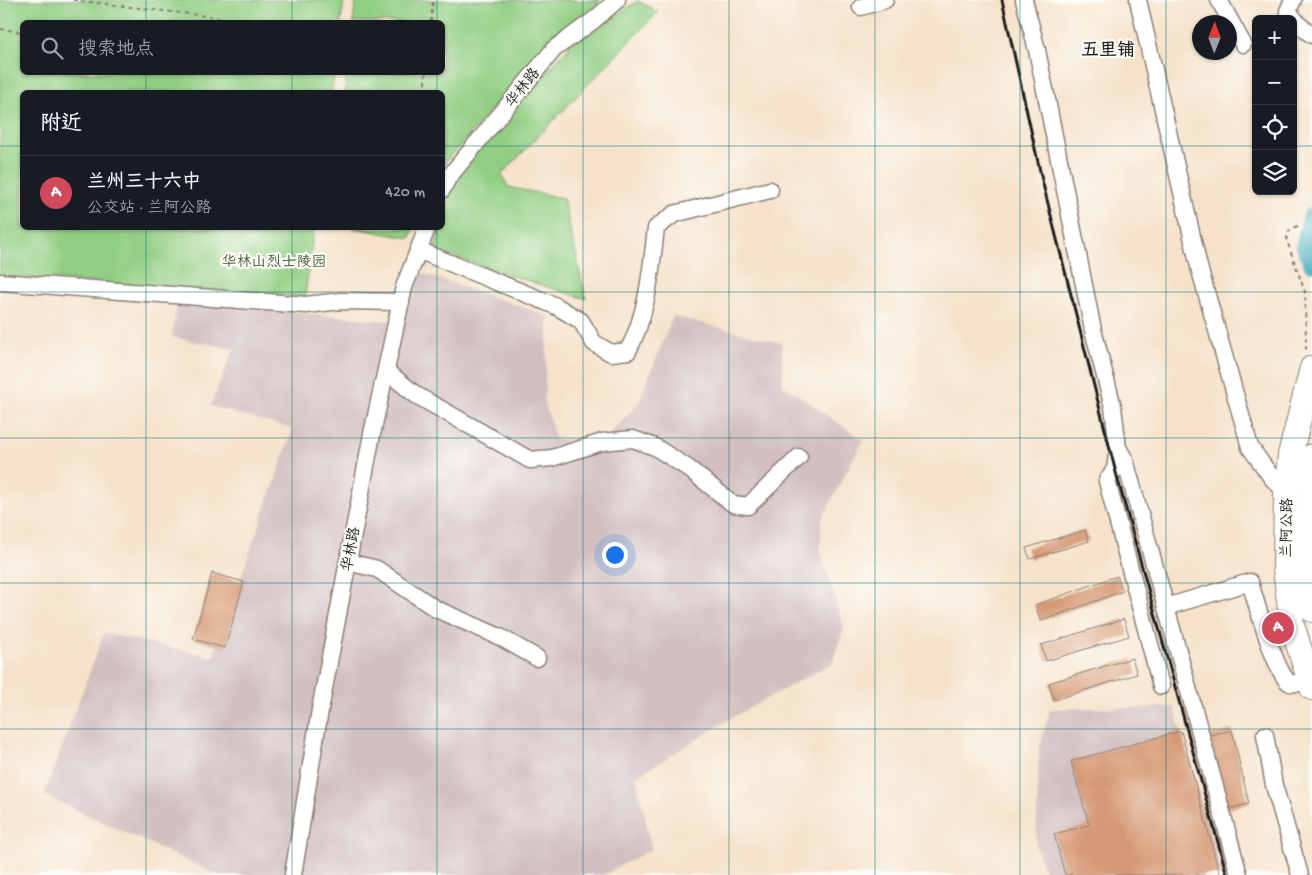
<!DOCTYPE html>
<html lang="zh">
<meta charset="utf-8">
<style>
:root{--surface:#171b24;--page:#242831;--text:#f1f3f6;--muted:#9ea1a6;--line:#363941;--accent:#d1495b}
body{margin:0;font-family:"Gochi Hand","LXGW WenKai TC",sans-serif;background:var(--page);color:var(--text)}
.controls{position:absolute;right:15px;top:15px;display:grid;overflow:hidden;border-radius:8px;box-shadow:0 1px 4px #0004}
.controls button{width:45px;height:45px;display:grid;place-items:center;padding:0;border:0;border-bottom:1px solid var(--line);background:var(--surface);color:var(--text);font:25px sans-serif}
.compass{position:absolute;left:1192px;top:15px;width:45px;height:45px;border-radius:50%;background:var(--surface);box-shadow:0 1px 4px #0004;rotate:1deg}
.you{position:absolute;left:614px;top:554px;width:18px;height:18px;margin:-12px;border:4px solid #fff;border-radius:50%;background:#1a73e8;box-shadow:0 0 0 8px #1a73e833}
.badge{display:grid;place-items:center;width:32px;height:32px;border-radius:50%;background:var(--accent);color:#fff;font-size:16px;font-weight:700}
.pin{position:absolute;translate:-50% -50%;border:2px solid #fff;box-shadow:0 1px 5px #0006}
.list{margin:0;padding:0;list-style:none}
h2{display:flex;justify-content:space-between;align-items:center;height:65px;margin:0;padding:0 20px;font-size:21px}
h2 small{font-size:16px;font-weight:400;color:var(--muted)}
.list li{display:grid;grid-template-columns:32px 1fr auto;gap:15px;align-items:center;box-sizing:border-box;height:75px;padding:0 20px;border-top:1px solid var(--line)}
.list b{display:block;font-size:19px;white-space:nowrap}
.list p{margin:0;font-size:16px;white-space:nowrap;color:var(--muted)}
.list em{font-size:16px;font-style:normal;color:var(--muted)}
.icon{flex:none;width:28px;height:28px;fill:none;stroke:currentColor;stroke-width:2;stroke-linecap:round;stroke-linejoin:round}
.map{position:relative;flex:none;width:1312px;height:875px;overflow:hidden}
.search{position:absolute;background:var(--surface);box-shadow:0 1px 4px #0004;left:20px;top:20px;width:425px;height:55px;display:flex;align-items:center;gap:12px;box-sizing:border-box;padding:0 18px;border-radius:8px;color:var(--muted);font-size:19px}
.panel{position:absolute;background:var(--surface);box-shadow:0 1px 4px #0004;left:20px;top:90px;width:425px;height:140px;border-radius:8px}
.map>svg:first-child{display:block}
.industrial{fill:#d2bfc0}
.green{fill:#91ce83;stroke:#567550}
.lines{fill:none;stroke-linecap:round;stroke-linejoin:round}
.river{stroke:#40a9c0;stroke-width:19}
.building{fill:#d69975}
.minor-casing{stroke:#897f74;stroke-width:19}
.highway-casing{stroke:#897f74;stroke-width:26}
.path{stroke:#897f74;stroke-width:2;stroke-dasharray:4 4;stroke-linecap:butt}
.minor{stroke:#fff;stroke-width:16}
.highway{stroke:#fff;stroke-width:24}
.rail{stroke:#1c1c1c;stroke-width:3}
.grid{fill:none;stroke:#0f766e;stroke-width:1;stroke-opacity:0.55}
.labels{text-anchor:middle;stroke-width:4.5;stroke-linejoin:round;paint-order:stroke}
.street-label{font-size:15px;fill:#1c1c1c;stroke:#fdfcf7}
.park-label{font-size:15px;fill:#455a40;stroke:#fdfcf7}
.quarter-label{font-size:18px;font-weight:bold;fill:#1c1c1c;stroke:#fdfcf7}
</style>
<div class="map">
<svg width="1312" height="875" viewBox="0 0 1312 875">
<rect width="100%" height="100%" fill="#fdfcf7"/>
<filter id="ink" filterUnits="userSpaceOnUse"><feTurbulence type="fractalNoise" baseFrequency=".02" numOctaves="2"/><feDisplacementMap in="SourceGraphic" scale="10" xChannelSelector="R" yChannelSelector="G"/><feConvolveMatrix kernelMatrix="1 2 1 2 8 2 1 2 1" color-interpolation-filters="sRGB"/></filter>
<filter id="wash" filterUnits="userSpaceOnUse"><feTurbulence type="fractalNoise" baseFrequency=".0096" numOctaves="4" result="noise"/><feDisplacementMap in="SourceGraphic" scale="20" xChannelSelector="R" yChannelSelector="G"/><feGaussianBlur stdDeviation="1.12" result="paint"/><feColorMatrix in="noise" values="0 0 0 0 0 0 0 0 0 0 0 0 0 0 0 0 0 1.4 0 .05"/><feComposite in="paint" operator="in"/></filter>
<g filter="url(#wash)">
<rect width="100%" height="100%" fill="#f6e2cb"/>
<g class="industrial">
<path d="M 422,273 L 549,316 L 544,402 L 556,440 L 608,436 L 638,404 L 673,316 L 782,343 L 783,385 L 863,440 L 822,519 L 820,550 L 844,628 L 832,663 L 733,717 L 636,777 L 652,849 L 603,875 L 218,875 L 44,795 L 104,633 L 213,657 L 293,429 L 210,406 L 234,349 L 172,337 L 177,301 L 390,321 Z"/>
<path d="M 1174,707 L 1223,875 L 1046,875 L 1036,846 L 1039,750 L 1050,709 Z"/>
</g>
<g class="green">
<path d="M 0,0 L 344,0 L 341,22 L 22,22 L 22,72 L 334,73 L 332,92 L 22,92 L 22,228 L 314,228 L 305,297 L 0,276 Z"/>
<path d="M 356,0 L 600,0 L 598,4 L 558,34 L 443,165 L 442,92 L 344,92 L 347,73 L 442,72 L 442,22 L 353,22 Z"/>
<path d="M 638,1 L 658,12 L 502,174 L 508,187 L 563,198 L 586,299 L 434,251 L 440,228 L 442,228 L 443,220 L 454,177 L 572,43 Z"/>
<path d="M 352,228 L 414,228 L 410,238 Z"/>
</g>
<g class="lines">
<path class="river" d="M 1312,217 L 1305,245 L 1312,262"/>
</g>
<g id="blocks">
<g class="building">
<path d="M 1085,530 L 1089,541 L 1030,559 L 1026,548 Z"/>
<path d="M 212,573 L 244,582 L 225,648 L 193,639 Z"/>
<path d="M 1117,576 L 1123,591 L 1041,621 L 1035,605 Z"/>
<path d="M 1124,619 L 1129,636 L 1046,661 L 1041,645 Z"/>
<path d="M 1132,658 L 1137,674 L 1054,700 L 1049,683 Z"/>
<path d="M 1232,730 L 1249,804 L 1223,810 L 1206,736 Z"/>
<path d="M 1181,731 L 1220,875 L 1065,875 L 1054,834 L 1089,825 L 1071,761 Z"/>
</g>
</g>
</g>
<g filter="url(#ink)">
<use href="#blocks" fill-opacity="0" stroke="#897f74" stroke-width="1"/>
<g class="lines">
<g class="minor-casing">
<g id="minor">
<path d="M 1024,0 L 1037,50 L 1093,330 L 1113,407 L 1118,448 L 1115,469 L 1107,481 L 1161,686"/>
<path d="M 1138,0 L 1199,267 L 1250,447 L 1272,478 L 1290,496"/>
<path d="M 1219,0 L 1243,44"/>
<path d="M 1293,0 L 1288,11 L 1298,24 L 1312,35"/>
<path d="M 861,7 L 885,0"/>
<path d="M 442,190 L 448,178 L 554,49 L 594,20 L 617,0"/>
<path d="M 418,250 L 556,306 L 581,321 L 594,343 L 611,353 L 628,351 C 648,313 651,270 656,228 L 674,214 L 770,190"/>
<path d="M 0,282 L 306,305 L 341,301 L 401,302"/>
<path d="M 386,371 L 416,395 L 530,460 L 552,458 L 602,442 L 633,439 L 655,447 L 688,468 L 733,504 L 748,506 L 799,457"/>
<path d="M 1118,448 L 1125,460 L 1166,607 L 1250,582 C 1255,599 1277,678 1290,683 C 1296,684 1304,682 1310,682"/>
<path d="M 348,562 L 377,569 L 436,609 L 500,637 L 537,658"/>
<path d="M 1166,607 L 1239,875"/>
<path d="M 1265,735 L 1274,785 L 1300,875"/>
<path d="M 293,875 L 320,710 L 372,434 L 404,287 L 427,228"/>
</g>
</g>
<g class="highway-casing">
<g id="highway">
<path d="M 1312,368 L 1290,455 L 1286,495 L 1285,569 L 1292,625 L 1312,688"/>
<path d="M 1312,456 L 1306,567 L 1312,610"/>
</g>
</g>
<g class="path">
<path d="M 73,0 L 215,17 L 227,22"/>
<path d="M 431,22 L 433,0"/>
<path d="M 0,29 L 22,32"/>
<path d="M 424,92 L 426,72"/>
<path d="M 1298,226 C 1289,229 1287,232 1287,241 L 1305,292 L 1306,351"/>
</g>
<use href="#minor" class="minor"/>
<use href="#highway" class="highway"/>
<path class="rail" d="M 1002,0 L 1042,180 L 1115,469 L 1227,875"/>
</g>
</g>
<path class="grid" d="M 146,0 L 146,22M 292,0 L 292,22M 437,0 L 437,22M 583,0 L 583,875M 729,0 L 729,875M 875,0 L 875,875M 1020,0 L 1020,875M 1166,0 L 1166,875M 146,72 L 146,92M 292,72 L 292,92M 437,72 L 437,92M 0,146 L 22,146M 442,146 L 1256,146M 1293,146 L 1312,146M 146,228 L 146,875M 292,228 L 292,875M 437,228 L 437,875M 0,292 L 1312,292M 0,438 L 1312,438M 0,583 L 1312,583M 0,729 L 1312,729"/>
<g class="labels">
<g class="street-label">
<text transform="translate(522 87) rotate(-51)" y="5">华林路</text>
<text transform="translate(1286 528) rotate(-89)" y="5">兰阿公路</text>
<text transform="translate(350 549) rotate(-79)" y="5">华林路</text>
</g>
<g class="park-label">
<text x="274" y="266">华林山烈士陵园</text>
</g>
<g class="quarter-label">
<text x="1108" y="55">五里铺</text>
</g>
</g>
</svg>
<div class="controls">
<button>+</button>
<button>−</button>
<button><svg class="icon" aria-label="locate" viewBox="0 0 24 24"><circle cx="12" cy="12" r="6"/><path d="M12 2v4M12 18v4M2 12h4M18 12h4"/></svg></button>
<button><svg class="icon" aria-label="layers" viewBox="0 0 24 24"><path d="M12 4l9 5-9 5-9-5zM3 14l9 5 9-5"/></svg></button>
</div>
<svg class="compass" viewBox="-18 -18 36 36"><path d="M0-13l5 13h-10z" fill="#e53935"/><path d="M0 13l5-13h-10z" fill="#9ea1a6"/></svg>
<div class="you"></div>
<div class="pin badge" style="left:1278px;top:628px">A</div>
<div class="search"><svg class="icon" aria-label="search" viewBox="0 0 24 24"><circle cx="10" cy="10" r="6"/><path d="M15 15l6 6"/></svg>搜索地点</div>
<section class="panel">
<h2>附近<small></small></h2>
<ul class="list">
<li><span class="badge">A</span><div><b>兰州三十六中</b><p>公交站 · 兰阿公路</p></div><em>420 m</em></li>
</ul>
</section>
</div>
